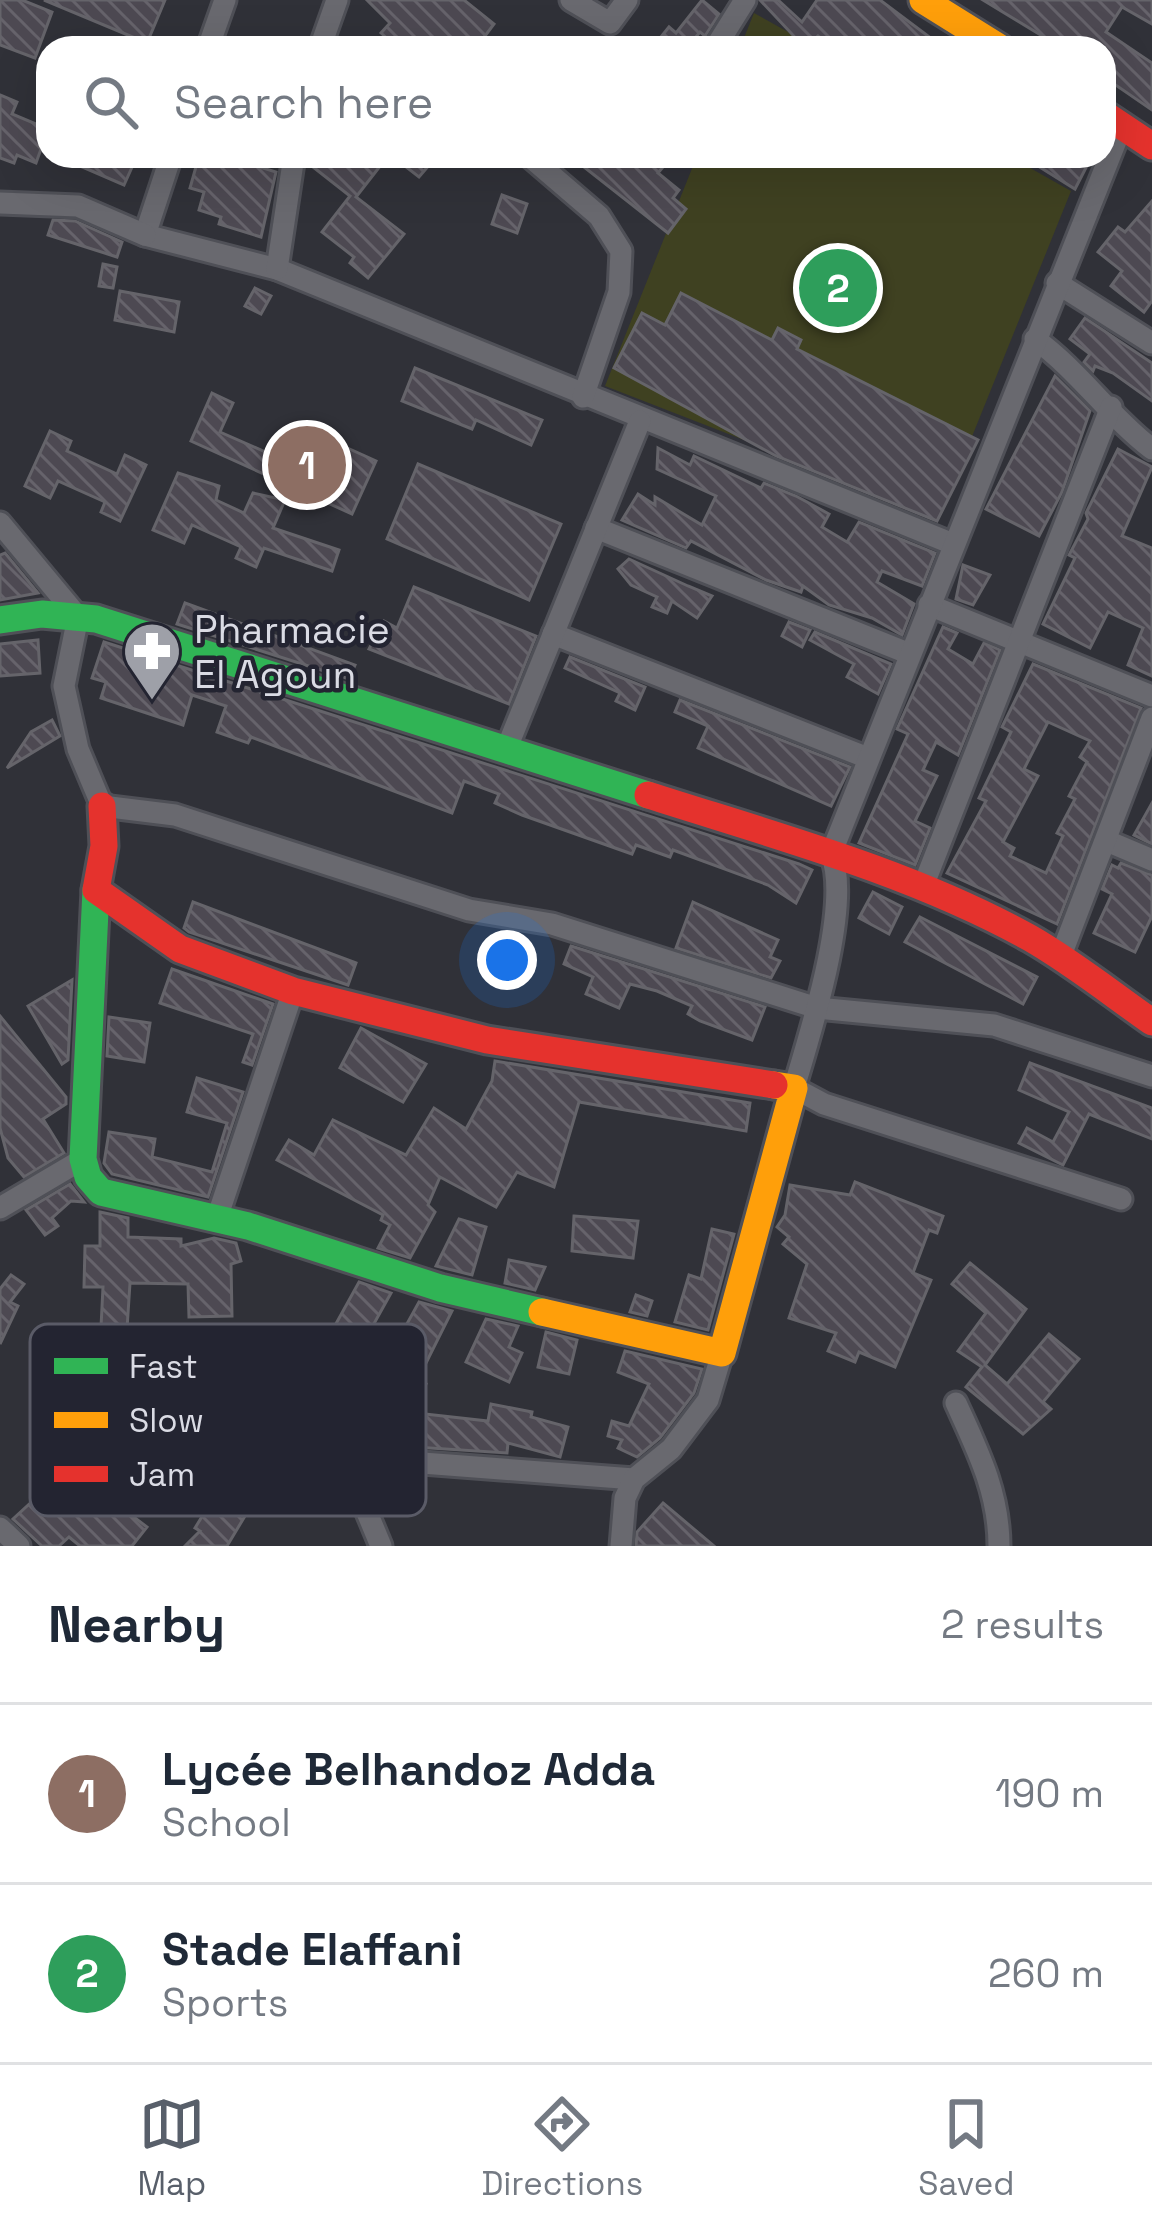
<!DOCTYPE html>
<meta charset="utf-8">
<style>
:root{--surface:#fff;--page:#f6f6f7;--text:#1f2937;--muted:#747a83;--line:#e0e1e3;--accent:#585f6a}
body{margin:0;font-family:"Space Grotesk",sans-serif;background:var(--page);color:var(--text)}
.you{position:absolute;left:507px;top:960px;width:42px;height:42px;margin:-30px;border:9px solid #fff;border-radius:50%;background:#1a73e8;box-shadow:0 0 0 18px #1a73e833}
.badge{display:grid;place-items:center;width:78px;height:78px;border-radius:50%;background:var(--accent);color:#fff;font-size:39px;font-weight:700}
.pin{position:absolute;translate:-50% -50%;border:6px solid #fff;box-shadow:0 3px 12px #0006}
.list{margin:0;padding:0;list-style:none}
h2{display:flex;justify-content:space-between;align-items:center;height:156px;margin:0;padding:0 48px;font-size:51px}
h2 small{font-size:39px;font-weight:400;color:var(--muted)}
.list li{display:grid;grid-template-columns:78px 1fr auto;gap:36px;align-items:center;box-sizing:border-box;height:180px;padding:0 48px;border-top:3px solid var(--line)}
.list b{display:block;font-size:45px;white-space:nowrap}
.list p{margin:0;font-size:39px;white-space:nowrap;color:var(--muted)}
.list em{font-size:39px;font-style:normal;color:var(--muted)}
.icon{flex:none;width:66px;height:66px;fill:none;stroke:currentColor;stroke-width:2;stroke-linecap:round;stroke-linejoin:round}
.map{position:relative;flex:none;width:1152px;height:1546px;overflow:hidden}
.search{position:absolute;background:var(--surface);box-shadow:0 12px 48px #0002;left:36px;right:36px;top:36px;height:132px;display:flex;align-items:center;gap:30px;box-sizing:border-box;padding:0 42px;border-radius:36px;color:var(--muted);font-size:45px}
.sheet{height:516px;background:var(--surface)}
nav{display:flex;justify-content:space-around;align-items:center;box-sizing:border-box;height:168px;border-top:3px solid var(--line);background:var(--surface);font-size:33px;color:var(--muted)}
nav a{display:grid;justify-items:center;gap:6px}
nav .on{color:var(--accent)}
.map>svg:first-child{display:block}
.garden{fill:#3f4121}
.building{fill:url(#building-back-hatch);stroke:#65646a;stroke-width:3;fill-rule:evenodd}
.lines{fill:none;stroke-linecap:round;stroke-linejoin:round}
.street-casing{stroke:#4f5057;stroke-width:27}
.fast-casing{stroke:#4f5057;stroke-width:33}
.slow-casing{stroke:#4f5057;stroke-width:33}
.jam-casing{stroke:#4f5057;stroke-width:33}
.street{stroke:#69696f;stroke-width:21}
.fast{stroke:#30b455;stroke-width:27}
.slow{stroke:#ff9f0a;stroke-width:27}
.jam{stroke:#e5322d;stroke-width:27}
.labels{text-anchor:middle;stroke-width:9;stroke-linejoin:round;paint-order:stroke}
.poi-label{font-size:39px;fill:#dadbe4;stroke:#232431;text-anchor:start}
.key{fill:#232431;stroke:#5a5b67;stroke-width:3}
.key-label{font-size:33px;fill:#dadbe4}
</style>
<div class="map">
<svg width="1152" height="1546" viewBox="0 0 1152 1546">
<defs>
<pattern id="building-back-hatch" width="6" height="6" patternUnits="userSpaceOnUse" patternTransform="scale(3)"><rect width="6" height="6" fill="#4d4952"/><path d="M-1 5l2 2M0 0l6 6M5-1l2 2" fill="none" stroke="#66636b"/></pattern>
</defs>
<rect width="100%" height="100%" fill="#303138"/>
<g class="garden">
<path d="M 754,13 L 817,48 L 740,48 Z"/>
<path d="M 697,156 L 1009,156 L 1071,191 L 940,516 L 605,386 Z"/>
</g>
<g class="building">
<path d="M 0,0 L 22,0 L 52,12 L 35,58 L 0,45 Z"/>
<path d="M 44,0 L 165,0 L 147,43 Z"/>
<path d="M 367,0 L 464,0 L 494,24 L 476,48 L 398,48 L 381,33 L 390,23 Z"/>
<path d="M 702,0 L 719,14 L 705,36 L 700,32 L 690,44 L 696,48 L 652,48 L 669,27 L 676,33 Z"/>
<path d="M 760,0 L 778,0 L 802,22 L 817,0 L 880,0 L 944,48 L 834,48 L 818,36 L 805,48 Z"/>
<path d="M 983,0 L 1152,0 L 1152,24 L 1122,7 L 1106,32 L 1152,63 L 1152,110 L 1104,77 L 1104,48 L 1062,48 Z"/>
<path d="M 0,95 L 17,102 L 12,114 L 48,129 L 48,152 L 41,149 L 36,163 L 17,155 L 14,163 L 0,158 Z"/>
<path d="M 57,156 L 137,156 L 124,185 Z"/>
<path d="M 199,156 L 224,156 L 276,172 L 261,237 L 219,224 L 221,217 L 199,210 L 204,192 L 190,188 Z"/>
<path d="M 309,156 L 388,156 L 356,197 L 404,234 L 368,278 L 350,263 L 354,257 L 322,232 L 350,196 L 308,163 Z"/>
<path d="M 392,156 L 437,156 L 419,177 Z"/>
<path d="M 570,156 L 592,156 L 602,164 L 609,156 L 649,156 L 663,167 L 658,173 L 679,190 L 673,198 L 686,209 L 668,233 Z"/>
<path d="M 1022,156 L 1092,156 L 1075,189 Z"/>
<path d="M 502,195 L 527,204 L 517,233 L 492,224 Z"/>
<path d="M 1152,201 L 1152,301 L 1144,312 L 1111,286 L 1122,271 L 1098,252 L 1118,227 L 1125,232 Z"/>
<path d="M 53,220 L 75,221 L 122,242 L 117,257 L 48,235 Z"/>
<path d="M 103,264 L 117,267 L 113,288 L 99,286 Z"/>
<path d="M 255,288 L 271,296 L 261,314 L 245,306 Z"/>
<path d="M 120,291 L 179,302 L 174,332 L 115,320 Z"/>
<path d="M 681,293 L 772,340 L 778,328 L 801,340 L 797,349 L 978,440 L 937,521 L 776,456 L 614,368 L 642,313 L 665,325 Z"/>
<path d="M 1085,318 L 1152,363 L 1152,401 L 1113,373 L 1095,366 L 1093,371 L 1084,362 L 1090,354 L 1070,339 Z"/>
<path d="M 415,368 L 542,420 L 531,445 L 476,420 L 472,429 L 402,401 Z"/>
<path d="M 1055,376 L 1090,411 L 1062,492 L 1039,536 L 986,509 Z"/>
<path d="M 212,393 L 233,403 L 220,432 L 279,458 L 294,424 L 376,461 L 352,514 L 191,441 Z"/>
<path d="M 50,431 L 71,441 L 67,451 L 117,474 L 125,455 L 146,465 L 120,521 L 101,512 L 105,502 L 58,481 L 50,498 L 25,486 Z"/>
<path d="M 658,448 L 690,465 L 694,456 L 761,488 L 764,483 L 796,496 L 829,514 L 822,527 L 847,542 L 859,522 L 935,553 L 922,586 L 882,571 L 877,582 L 914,604 L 902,635 L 872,618 L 829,605 L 803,586 L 801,592 L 766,580 L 691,541 L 686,548 L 622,520 L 638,494 L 655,505 L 655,497 L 702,525 L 716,496 L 657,469 Z"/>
<path d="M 1118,449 L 1152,467 L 1122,536 L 1152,548 L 1152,676 L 1128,665 L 1143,628 L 1108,612 L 1090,648 L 1043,624 L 1075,558 L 1069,555 L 1088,519 L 1086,513 Z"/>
<path d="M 418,464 L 561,524 L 529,600 L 387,539 Z"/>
<path d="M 178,473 L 219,486 L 216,500 L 244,513 L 253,493 L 285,500 L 273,528 L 339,550 L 332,571 L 264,548 L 256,567 L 236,558 L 241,547 L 192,525 L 184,543 L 153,530 Z"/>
<path d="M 5,553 L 38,593 L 0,600 L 0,555 Z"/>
<path d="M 629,559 L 688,586 L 712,596 L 697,618 L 672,601 L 667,613 L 652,607 L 657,597 L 631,585 L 618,569 Z"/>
<path d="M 963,565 L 990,575 L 973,605 L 956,599 Z"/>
<path d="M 414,587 L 536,636 L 509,704 L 369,649 L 384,621 L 397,628 Z"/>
<path d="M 185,603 L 355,665 L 349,679 L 177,624 Z"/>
<path d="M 789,622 L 810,630 L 802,647 L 782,636 Z"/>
<path d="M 943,627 L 957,633 L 948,649 L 973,664 L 984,643 L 1000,650 L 958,755 L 936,742 L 923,770 L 937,776 L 915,821 L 930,828 L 915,865 L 859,843 L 908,734 L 897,729 Z"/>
<path d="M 815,632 L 891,664 L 878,694 L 847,677 L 854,664 L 810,640 Z"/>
<path d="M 38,640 L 40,673 L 0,676 L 0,644 Z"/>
<path d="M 104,642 L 799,864 L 812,870 L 796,903 L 768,885 L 673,850 L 670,857 L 636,845 L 632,854 L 522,815 L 495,803 L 499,794 L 464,781 L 452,813 L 251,737 L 248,743 L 217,732 L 226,706 L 192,695 L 183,725 L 101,698 L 106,682 L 92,678 Z"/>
<path d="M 570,657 L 645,687 L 635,710 L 616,701 L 620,693 L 565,668 Z"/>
<path d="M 1033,664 L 1141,708 L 1057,924 L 947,873 L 986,801 L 979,798 L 1011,732 L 1002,727 ZM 1048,722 L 1090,741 L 1080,757 L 1087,762 L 1069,796 L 1075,799 L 1057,833 L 1063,836 L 1046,873 L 1010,856 L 1014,848 L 1003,842 L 1038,776 L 1024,769 Z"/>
<path d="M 680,700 L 850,767 L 831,806 L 698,748 L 708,726 L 675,712 Z"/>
<path d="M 52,720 L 60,736 L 7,768 L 31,732 Z"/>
<path d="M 1152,803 L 1152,844 L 1134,835 Z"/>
<path d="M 1121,863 L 1152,875 L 1152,916 L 1135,952 L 1094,933 L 1112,894 L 1102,889 L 1112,865 L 1118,868 Z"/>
<path d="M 873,892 L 902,907 L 889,934 L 859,918 Z"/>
<path d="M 193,902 L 356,963 L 348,985 L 189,932 L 184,928 Z"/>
<path d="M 693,902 L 778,940 L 770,957 L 780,961 L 771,978 L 676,948 Z"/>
<path d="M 920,917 L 1037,977 L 1023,1004 L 905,942 Z"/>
<path d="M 571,946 L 765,1007 L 752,1040 L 700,1021 L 688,1014 L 692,1006 L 657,991 L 630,984 L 619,1008 L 586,994 L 593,977 L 564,964 Z"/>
<path d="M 172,969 L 273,1004 L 252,1065 L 243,1062 L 253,1034 L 160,1003 Z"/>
<path d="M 72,980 L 68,1060 L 62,1064 L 28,1006 Z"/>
<path d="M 0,1016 L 66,1097 L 66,1104 L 43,1119 L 64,1153 L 24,1177 L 8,1158 L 0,1128 Z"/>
<path d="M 109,1017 L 150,1023 L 144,1062 L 107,1056 Z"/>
<path d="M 361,1028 L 426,1064 L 403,1102 L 340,1068 Z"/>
<path d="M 495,1061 L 750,1103 L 746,1131 L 579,1102 L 554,1187 L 517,1172 L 496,1207 L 440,1177 L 428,1205 L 435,1212 L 410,1258 L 378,1248 L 390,1225 L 381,1220 L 383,1215 L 277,1160 L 289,1140 L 314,1155 L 333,1120 L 406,1155 L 434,1108 L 466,1129 L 492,1081 Z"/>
<path d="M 1030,1063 L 1152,1108 L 1152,1139 L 1089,1114 L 1063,1165 L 1019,1143 L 1027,1128 L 1053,1142 L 1069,1112 L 1019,1090 Z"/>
<path d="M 197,1078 L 243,1092 L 208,1197 L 112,1174 L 104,1163 L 109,1132 L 155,1139 L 152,1157 L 212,1172 L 227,1123 L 187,1112 Z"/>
<path d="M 855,1182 L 943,1216 L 937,1233 L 929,1230 L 913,1273 L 931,1280 L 895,1367 L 859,1352 L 855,1362 L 828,1351 L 836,1333 L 789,1318 L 807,1264 L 783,1244 L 789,1237 L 777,1227 L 785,1215 L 790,1185 L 850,1195 Z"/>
<path d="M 70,1184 L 84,1202 L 71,1201 L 52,1218 L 58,1226 L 45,1235 L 26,1210 Z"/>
<path d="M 100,1212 L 128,1218 L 128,1237 L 181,1239 L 181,1246 L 214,1238 L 236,1243 L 241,1261 L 231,1264 L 232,1316 L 189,1317 L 188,1284 L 130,1283 L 127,1329 L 101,1327 L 103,1287 L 84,1287 L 85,1246 L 100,1246 Z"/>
<path d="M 574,1216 L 638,1221 L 633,1258 L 572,1251 Z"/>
<path d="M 459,1219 L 486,1227 L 472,1275 L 436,1266 Z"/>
<path d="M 712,1229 L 734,1234 L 708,1330 L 675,1322 L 689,1275 L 701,1279 Z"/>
<path d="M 509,1260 L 545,1267 L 535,1290 L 505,1283 Z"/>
<path d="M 970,1263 L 1026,1309 L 985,1365 L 1007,1384 L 1049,1334 L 1079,1359 L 1043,1402 L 1051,1409 L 1023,1434 L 966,1387 L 982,1367 L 958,1351 L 986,1313 L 952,1284 Z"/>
<path d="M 11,1275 L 24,1284 L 10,1302 L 18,1306 L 0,1344 L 0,1289 Z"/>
<path d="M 359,1282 L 391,1293 L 361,1347 L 332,1331 Z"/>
<path d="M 636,1295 L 652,1301 L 647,1316 L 630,1312 Z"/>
<path d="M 419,1302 L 452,1311 L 417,1381 L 426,1384 L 416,1413 L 488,1421 L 491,1404 L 532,1412 L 531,1417 L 568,1427 L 560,1457 L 508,1443 L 507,1453 L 399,1446 L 361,1428 L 382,1369 Z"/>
<path d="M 486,1319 L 518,1326 L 509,1347 L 522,1353 L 509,1382 L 466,1362 Z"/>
<path d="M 546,1332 L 577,1340 L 569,1374 L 538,1367 Z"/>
<path d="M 625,1351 L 702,1369 L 694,1393 L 660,1438 L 637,1457 L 618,1448 L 622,1440 L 608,1436 L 612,1421 L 629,1426 L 649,1384 L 618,1372 Z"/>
<path d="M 87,1429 L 132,1451 L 136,1445 L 174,1467 L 159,1493 L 111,1464 L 98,1490 L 147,1527 L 132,1546 L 80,1546 L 69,1537 L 59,1546 L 42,1546 L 13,1519 L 64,1472 Z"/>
<path d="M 214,1497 L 245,1516 L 227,1546 L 185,1546 L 200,1531 L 195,1528 Z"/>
<path d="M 663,1503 L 714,1546 L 636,1546 L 637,1532 Z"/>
</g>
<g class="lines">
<g class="street-casing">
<g id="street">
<path d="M 571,0 L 610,23 L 627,0"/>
<path d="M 208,48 L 225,0"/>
<path d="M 320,48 L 337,0"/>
<path d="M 715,48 L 745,0"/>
<path d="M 171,156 L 145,235 L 277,269 L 953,544"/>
<path d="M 529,156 L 599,216 L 621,251 L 619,292 L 583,397"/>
<path d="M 0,203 L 78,206 L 145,235"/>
<path d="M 277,269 L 294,156"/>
<path d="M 1057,283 L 1152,343"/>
<path d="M 1035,339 C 1079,371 1109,416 1152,449"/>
<path d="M 0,523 L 78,617 L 64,686 L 78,749 L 102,806 L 175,815 L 469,910 L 552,924 L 817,1008 L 994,1025 L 1152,1076"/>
<path d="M 596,528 L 910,654"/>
<path d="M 929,605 L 1152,696"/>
<path d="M 553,634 L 868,758"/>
<path d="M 506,750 L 640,421"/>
<path d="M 1107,841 L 1152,860"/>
<path d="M 922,889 L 1111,407"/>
<path d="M 1060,958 L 1152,718"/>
<path d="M 1121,1199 L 824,1104 L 794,1088 C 810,1034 852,903 831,854 L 1122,126"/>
<path d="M 0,1208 L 83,1159"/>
<path d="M 216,1221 L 293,991"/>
<path d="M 956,1403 C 978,1451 999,1493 999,1546"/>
<path d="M 341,1450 L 396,1461 L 634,1479"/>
<path d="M 341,1450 L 381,1546"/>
<path d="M 0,1528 L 19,1546"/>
<path d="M 621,1546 L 625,1498 L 634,1479 L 671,1449 L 708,1400 L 722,1353"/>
</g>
</g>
<g class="fast-casing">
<g id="fast">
<path d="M 0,620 L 42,614 L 96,619 L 648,795"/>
<path d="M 96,890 L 83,1159 L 88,1177 L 101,1192 L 248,1226 L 440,1288 L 542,1312"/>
</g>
</g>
<g class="slow-casing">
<g id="slow">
<path d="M 923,0 L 1000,48"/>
<path d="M 542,1312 L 722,1353 L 794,1088 L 774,1085"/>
</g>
</g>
<g class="jam-casing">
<g id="jam">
<path d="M 1104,114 L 1152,146"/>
<path d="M 648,795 C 776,836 911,872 1030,938 C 1072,962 1112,994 1152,1022"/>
<path d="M 102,806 L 104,846 L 96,890 L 180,949 L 293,991 L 487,1040 L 774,1085"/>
</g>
</g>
<use href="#street" class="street"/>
<use href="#fast" class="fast"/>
<use href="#slow" class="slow"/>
<use href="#jam" class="jam"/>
</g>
<defs>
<g id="pharmacy-pin" transform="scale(3)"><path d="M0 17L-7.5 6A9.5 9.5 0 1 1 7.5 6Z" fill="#9ea0a8" stroke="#232431"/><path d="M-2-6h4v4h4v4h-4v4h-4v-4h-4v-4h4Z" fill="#fff"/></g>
</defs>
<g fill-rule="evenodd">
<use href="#pharmacy-pin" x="152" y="651"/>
</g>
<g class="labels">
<g class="poi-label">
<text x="194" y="643">Pharmacie<tspan x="194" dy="45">El Agoun</tspan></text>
</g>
</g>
<rect x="30" y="1324" width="396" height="192" rx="18" class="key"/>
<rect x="54" y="1358" width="54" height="16" fill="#30b455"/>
<rect x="54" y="1412" width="54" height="16" fill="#ff9f0a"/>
<rect x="54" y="1466" width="54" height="16" fill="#e5322d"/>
<g class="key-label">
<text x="129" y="1378">Fast</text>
<text x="129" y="1432">Slow</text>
<text x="129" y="1486">Jam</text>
</g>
</svg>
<div class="you"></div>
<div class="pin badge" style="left:307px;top:465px;background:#8d6e63">1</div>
<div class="pin badge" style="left:838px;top:288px;background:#2e9e5b">2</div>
<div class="search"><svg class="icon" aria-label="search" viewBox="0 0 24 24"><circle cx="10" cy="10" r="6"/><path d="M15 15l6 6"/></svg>Search here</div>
</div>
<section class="sheet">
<h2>Nearby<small>2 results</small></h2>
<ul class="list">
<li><span class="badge" style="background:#8d6e63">1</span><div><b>Lycée Belhandoz Adda</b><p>School</p></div><em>190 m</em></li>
<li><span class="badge" style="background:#2e9e5b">2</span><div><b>Stade Elaffani</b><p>Sports</p></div><em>260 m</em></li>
</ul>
</section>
<nav>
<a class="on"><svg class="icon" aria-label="map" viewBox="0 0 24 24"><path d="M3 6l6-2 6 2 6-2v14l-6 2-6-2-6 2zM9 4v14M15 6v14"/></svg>Map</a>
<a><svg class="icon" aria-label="directions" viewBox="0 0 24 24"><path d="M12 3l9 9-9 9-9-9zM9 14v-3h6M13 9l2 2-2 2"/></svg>Directions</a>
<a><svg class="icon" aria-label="saved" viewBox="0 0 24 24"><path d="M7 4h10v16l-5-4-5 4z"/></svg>Saved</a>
</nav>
